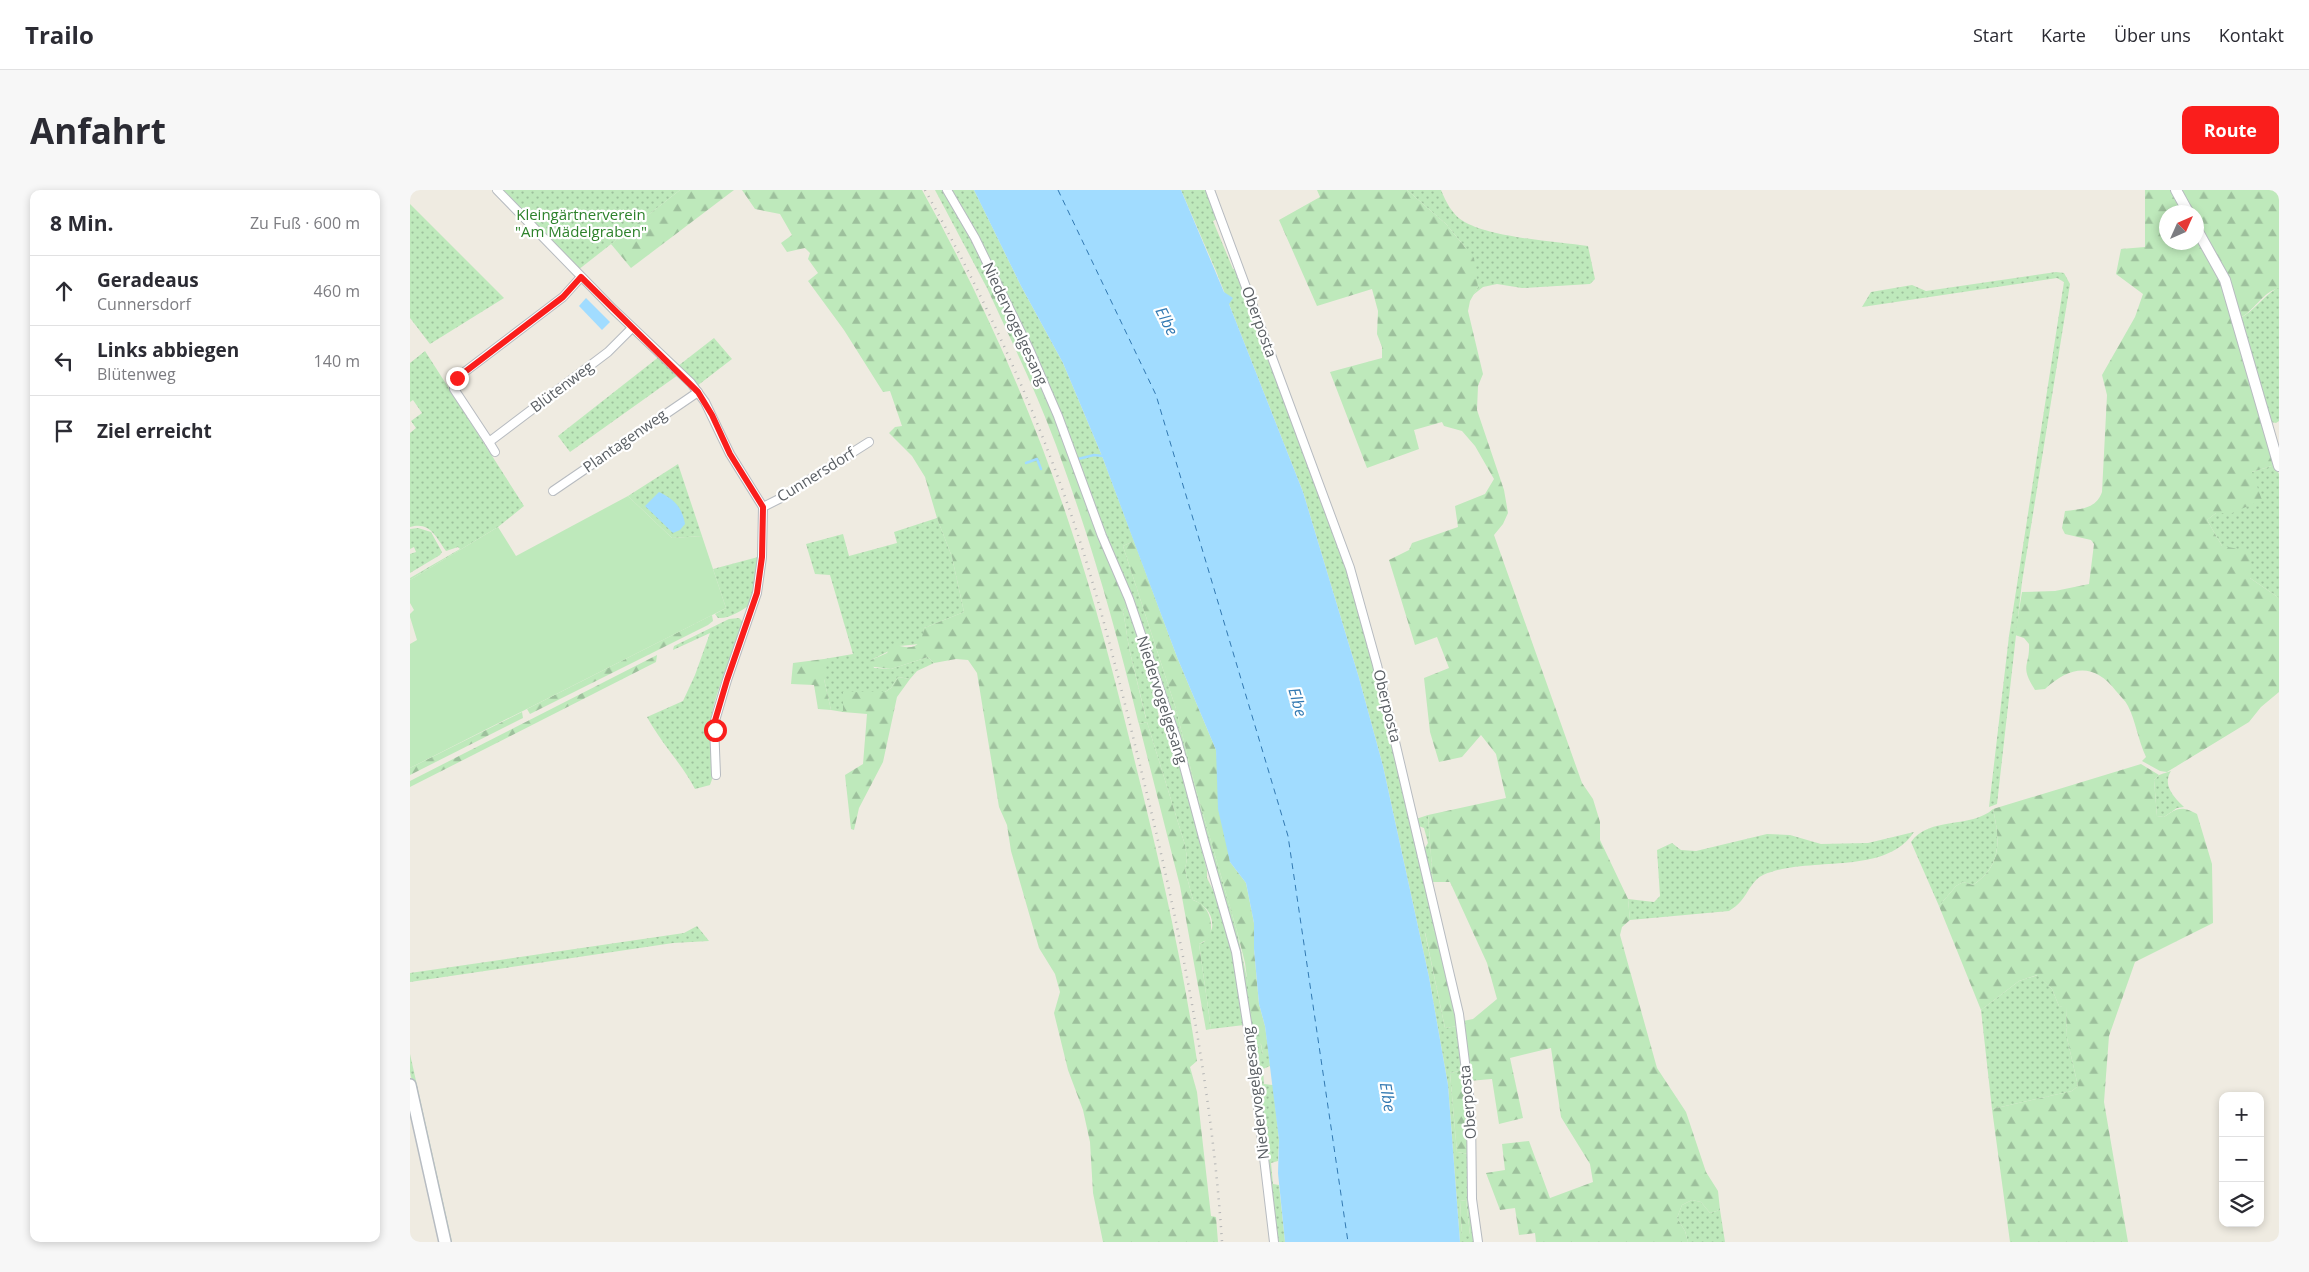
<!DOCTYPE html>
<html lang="de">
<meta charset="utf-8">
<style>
:root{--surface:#fff;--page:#f7f7f7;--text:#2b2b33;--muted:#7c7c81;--line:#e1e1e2;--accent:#fa1e1c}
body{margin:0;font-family:"Open Sans",sans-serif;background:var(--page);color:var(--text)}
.controls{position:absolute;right:15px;bottom:15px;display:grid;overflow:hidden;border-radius:10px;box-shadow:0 2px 8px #0003}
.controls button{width:45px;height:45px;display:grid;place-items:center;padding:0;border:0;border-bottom:1px solid var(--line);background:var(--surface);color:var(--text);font:25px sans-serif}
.compass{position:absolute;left:1749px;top:15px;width:45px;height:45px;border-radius:50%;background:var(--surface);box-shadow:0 2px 8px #0003;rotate:45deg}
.stop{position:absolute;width:15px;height:15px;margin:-11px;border:4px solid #fa1e1c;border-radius:50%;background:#fff}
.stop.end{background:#fa1e1c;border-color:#fff;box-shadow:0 1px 5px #0008}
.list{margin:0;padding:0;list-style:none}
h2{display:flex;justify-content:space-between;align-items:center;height:65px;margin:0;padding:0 20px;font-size:21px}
h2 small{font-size:16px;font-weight:400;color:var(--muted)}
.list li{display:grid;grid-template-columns:32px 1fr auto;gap:15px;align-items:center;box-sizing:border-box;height:70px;padding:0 20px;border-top:1px solid var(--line)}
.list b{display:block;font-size:19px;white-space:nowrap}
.list p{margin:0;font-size:16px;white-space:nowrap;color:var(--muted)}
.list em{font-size:16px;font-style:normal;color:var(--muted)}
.icon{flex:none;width:28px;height:28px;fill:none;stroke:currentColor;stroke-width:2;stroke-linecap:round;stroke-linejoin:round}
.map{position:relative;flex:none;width:1869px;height:1052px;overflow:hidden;border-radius:10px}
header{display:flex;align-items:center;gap:30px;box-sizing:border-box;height:70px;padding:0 25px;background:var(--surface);border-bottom:1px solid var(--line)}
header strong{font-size:24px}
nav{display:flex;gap:28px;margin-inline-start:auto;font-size:18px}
.intro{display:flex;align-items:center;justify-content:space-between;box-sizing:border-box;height:120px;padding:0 30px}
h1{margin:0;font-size:35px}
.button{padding:12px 22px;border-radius:10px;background:var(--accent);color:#fff;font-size:18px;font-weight:700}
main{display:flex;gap:30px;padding:0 30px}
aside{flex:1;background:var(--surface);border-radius:10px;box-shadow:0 2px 8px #0003}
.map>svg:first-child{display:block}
.green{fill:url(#green-dots);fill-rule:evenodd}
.forest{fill:url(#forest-firs)}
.pitch{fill:#bee9bb}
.water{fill:#a1dcff}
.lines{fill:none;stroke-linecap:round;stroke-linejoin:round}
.stream{stroke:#a1dcff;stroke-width:2.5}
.ferry{stroke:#3279b2;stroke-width:1;stroke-dasharray:6 5;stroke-linecap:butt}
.minor-casing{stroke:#b7bbc0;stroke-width:10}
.tertiary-casing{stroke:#b7bbc0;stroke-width:12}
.secondary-casing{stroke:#b7bcc2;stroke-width:14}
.minor{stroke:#fff;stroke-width:8}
.tertiary{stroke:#fff;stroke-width:10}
.secondary{stroke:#fff;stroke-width:11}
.rail{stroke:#b4b5b5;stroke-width:2.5;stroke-dasharray:1 6;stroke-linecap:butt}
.route{stroke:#fa1e1c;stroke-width:6}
.labels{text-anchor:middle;stroke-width:4.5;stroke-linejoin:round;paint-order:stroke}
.park-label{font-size:15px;fill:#2d822b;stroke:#fff}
.street-label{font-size:15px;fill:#5a5f64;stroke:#fff}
.water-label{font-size:16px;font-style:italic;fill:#3279b2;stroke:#fff}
</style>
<header>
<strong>Trailo</strong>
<nav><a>Start</a><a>Karte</a><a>Über uns</a><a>Kontakt</a></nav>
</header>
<div class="intro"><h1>Anfahrt</h1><a class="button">Route</a></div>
<main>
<aside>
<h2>8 Min.<small>Zu Fuß · 600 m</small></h2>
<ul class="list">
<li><svg class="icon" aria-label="ahead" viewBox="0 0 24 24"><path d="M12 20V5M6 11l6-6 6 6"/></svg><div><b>Geradeaus</b><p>Cunnersdorf</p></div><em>460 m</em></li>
<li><svg class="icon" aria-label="left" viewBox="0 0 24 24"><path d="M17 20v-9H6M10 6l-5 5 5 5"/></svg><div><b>Links abbiegen</b><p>Blütenweg</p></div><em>140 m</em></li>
<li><svg class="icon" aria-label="arrive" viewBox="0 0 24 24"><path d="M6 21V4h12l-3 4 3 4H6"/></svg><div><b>Ziel erreicht</b></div></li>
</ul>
</aside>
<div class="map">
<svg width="1869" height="1052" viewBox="0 0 1869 1052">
<defs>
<pattern id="green-dots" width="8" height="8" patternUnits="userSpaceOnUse" patternTransform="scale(1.25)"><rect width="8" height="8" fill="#bee9bb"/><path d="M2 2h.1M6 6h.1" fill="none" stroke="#9dc09c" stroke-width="1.8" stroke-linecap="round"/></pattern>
<pattern id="forest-firs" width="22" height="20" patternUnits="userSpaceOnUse" patternTransform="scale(1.25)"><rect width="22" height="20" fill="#bee9bb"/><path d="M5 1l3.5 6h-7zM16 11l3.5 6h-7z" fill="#9dc09c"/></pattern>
</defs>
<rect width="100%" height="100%" fill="#efebe1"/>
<g class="green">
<path d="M 92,0 L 270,0 L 168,80 Z"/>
<path d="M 525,0 L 534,0 L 585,95 L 577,98 Z"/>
<path d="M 540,0 L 564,0 L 570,12 L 611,96 L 653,173 L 692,266 L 724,351 L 713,356 L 766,519 L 785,596 L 827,741 L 853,865 L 859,865 L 860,876 L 853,879 L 854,894 L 863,895 L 869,950 L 868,971 L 861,973 L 863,994 L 869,995 L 875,1052 L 866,1052 L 848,881 L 809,697 L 753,495 L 722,408 L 694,344 L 650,225 Z"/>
<path d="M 771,0 L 798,0 L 809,28 L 803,31 L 823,79 L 826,79 L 925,343 L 946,405 L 1026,740 L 1015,743 L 1035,838 L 1048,836 L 1054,880 L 1040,883 L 1047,962 L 1059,964 L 1065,1052 L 1050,1052 L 1038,895 L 1019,787 L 973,576 L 949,488 L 893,302 L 806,81 ZM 1056,1010 L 1060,1044 L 1052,1045 L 1050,1011 Z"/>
<path d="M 997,0 L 1031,0 C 1036,12 1042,24 1053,31 C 1078,47 1147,52 1178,56 L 1185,89 L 1180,94 L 1112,98 L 1087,94 L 1073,97 L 1063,105 L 1068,97 L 1055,57 L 1036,34 Z"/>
<path d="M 0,14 L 94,108 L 20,154 L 0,128 Z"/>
<path d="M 1646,82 L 1654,83 L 1660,94 L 1612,392 L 1587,614 L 1579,617 L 1599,446 L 1654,92 L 1647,88 L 1452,117 L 1461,102 L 1502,95 L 1516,101 Z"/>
<path d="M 1867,98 L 1869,98 L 1869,231 L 1866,233 L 1861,232 L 1828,129 C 1844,122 1852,107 1867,98 Z"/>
<path d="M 304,148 L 322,169 L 287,196 L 268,176 Z"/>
<path d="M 15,161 L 114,316 L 88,337 L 0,390 L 0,388 L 50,359 L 48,357 L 36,361 C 26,347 20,331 0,337 L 0,243 L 6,238 L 1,231 L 12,223 L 3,210 L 0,212 L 0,173 Z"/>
<path d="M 250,166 L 268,185 L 160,262 L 148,246 Z"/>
<path d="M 268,274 L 292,346 L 262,348 L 218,306 Z"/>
<path d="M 1865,275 L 1869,284 L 1869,408 L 1840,388 L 1812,356 L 1797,330 L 1806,323 L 1822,323 L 1842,282 Z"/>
<path d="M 527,328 L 542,367 L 554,422 L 514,438 L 513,451 L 510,454 L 489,456 L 461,470 L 464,478 L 481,479 L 518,467 L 524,473 L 507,481 L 500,489 L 488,487 L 481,498 L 475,502 L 433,502 L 433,522 L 421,520 L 414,489 L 414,469 L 443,464 L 420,385 L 405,384 L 396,354 L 433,344 L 439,366 L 487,353 L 484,342 Z"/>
<path d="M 8,338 L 21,342 L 32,362 L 30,365 L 0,383 L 0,364 L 6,362 L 4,357 L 0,359 L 0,339 Z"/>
<path d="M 348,367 L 342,413 C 333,420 319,429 308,428 L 305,424 L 316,418 L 303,379 Z"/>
<path d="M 718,416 L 752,512 L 752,521 L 748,524 L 749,527 L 755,527 L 764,551 L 797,680 L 797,688 L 805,704 L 824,763 L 834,835 L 801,839 L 789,754 L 794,752 C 797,748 801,742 802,738 C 804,724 794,714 783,710 L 775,680 L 777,668 L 775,655 L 737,532 L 729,534 L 728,531 L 736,528 L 719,458 L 713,420 Z"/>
<path d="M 329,428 L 333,432 L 332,438 C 323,465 302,507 301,534 C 300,554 308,577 300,595 L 285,599 C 272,574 251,553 237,527 L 273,511 L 285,485 L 300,443 L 263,460 L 264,456 L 319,429 Z"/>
<path d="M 1761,581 C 1752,595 1764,607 1774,617 L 1767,618 L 1754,627 L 1747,626 L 1744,590 L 1749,585 Z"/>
<path d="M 1583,619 C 1590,650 1592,676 1563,695 L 1553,692 L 1546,696 L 1529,716 L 1501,652 C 1519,626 1561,639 1583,619 Z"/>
<path d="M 1018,625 L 1023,692 L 1019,693 L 1013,661 L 1018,653 L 1014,638 L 1006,635 L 1006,629 Z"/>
<path d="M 1504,642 C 1475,687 1397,665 1353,685 C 1343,689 1338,703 1331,711 C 1328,715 1323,718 1319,721 L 1220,730 L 1218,709 L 1244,712 L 1250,706 L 1247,660 L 1262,653 L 1271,660 L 1286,661 L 1357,644 L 1380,645 L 1411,654 L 1458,653 Z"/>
<path d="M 287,736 L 299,751 L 263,753 L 0,792 L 0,783 L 274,743 Z"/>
<path d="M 1628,785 L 1642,799 L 1649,816 L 1656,817 L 1657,848 L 1668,896 L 1662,901 L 1582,919 L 1571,820 L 1609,791 Z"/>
<path d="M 0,864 L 42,1052 L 38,1052 L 0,882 Z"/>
<path d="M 1282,1010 L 1291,1012 L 1300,1023 L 1310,1020 L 1315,1052 L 1278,1052 L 1275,1041 L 1267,1028 L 1272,1015 Z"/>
</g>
<g class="forest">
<path d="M 270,0 L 324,0 L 221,78 L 201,54 Z"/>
<path d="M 332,0 L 512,0 C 571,106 621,218 659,333 C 685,410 705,489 724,568 C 749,669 772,768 787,871 L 780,877 L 787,902 L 801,1026 L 806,1027 L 808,1052 L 693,1052 L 683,1003 L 680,952 L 673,920 L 658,880 L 644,823 L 650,802 L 645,784 L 629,758 L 601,661 L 597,635 L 589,617 L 567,483 L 558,470 L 546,469 L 524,473 L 518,467 L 481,479 L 457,476 L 461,470 L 477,463 L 482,454 C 502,460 511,459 514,438 L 554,422 L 542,367 L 527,328 L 515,287 L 502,266 L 479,243 L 485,237 L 492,236 L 480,201 L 473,202 L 434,140 L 398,91 L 408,83 L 398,69 L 400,63 L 395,58 L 377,62 L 371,53 L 382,45 L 370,24 L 345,19 Z"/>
<path d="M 907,0 L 997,0 L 1036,34 L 1064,68 L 1068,97 L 1060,111 L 1058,121 L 1073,184 L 1068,196 L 1067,220 L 1094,300 L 1098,323 L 1093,334 L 1084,345 L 1172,593 L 1183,609 L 1190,632 L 1190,650 L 1218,709 L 1220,730 L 1212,737 L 1210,745 L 1247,878 L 1276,922 L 1296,982 L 1308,1001 L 1310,1020 L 1300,1023 L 1291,1012 L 1282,1010 L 1272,1015 L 1267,1028 L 1275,1041 L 1278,1052 L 1126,1052 L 1125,1043 L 1109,1045 L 1105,1018 L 1090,1020 L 1076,983 L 1095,980 L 1092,954 L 1119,951 L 1140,1008 L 1183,992 L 1180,974 L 1151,927 L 1141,858 L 1100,868 L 1113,928 L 1089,934 L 1082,889 L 1059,891 L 1053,831 L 1063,829 L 1087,809 L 1077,773 L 1040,692 L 1023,692 L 1018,625 L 1096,608 L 1086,564 L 1071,545 L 1052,567 L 1029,572 L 1020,542 L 1014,488 L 1039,478 L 1027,447 L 1005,455 L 979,370 L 999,360 L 1002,353 L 1048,337 L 1045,316 L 1075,304 L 1084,289 L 1065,256 L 1052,241 L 1034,236 L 1032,232 L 1004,240 L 1009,259 L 957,278 L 920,182 L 972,168 L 972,157 L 967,144 L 968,121 L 962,99 L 907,116 L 869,30 L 910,7 Z"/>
<path d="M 1735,0 L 1763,0 L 1775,22 L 1756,22 L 1756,52 L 1786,52 L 1787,43 L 1812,88 L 1865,275 L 1842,282 L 1852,310 L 1822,323 L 1806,323 L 1797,330 L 1812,356 L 1840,361 L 1840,388 L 1869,408 L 1869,502 L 1851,517 L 1839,532 L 1757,582 L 1750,581 L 1732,571 L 1736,567 C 1728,550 1726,532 1718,516 C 1715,510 1710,506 1706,501 C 1684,472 1660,476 1635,499 L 1625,500 C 1609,475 1620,477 1619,454 L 1614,448 L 1605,445 L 1612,402 L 1645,401 L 1679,394 L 1684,354 L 1681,350 L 1655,344 L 1652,338 L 1655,321 C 1671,319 1686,319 1692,302 L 1697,205 L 1692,185 L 1725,127 L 1733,104 L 1706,84 L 1711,59 L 1735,57 Z"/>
<path d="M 1769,0 L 1869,0 L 1869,98 C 1852,102 1844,122 1828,129 L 1817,85 L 1787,32 L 1786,22 L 1781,22 Z"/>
<path d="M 585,95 L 645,226 L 718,416 L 713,420 L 719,458 L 736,529 L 728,531 C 706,438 679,345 646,255 C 626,201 601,150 577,98 Z"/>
<path d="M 724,351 L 767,467 L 806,560 L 820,672 L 836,693 L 844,733 L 844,759 L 849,814 L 855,836 L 859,865 L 853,865 L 851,854 L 845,851 L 835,773 L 827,741 L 785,596 L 766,519 L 713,356 Z"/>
<path d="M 302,425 L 303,431 L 298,435 L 120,524 L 117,519 Z"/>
<path d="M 247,465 L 246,472 L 0,597 L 0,591 Z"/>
<path d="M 414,469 L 414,489 L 421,520 L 408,519 L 404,495 L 381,494 L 383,473 Z"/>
<path d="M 488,487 L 500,489 L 487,507 L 473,572 L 449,618 L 444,640 L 441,639 L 435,585 L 453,574 L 457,524 L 433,522 L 433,502 L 475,502 L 481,498 Z"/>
<path d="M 112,522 L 113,528 L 0,585 L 0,578 Z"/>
<path d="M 737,532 L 775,655 L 777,668 L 775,680 L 783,710 C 800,716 803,731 800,748 L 789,754 L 801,839 L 796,840 L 770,696 L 729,534 Z"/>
<path d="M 1731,574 L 1749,585 L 1744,590 L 1747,626 L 1754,627 C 1768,617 1772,616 1787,624 L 1802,674 L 1803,733 L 1725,772 L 1699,846 L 1694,912 L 1718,1052 L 1600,1052 L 1582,919 L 1662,901 L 1668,896 L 1657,848 L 1656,818 L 1649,816 L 1642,799 L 1627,785 L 1609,791 L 1571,820 L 1529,716 L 1546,696 L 1553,692 L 1563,695 C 1592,676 1590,650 1583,619 Z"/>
<path d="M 1026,740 L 1048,836 L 1035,838 L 1015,742 Z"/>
<path d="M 1054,880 L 1059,921 L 1059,964 L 1047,962 L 1040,883 Z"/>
<path d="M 1056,1010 L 1060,1045 L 1052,1045 L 1050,1011 Z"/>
</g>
<path class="pitch" d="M 218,306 L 262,348 L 292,346 L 316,418 L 0,578 L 0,454 L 7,450 L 0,427 L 0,424 L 4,420 L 0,413 L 0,390 L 88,337 L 106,366 Z"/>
<g class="water">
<path d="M 564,0 L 771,0 L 814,102 L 823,108 L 819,114 L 893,302 L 949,488 L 973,576 L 1019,787 L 1038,895 L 1050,1052 L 875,1052 L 868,983 L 869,950 L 855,836 L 849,814 L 844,759 L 844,733 L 836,693 L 820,672 L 808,619 L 806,560 L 767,467 L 692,266 L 653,173 L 611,96 Z"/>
<path d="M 176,108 L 200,132 L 192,140 L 169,116 Z"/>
<path d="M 249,302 C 264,309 272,317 275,334 L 270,340 L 263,343 L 235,316 Z"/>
</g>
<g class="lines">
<g class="stream">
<path d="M 668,269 L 684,265 L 693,266"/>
<path d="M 616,273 L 627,269 L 631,279"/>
</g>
<path class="ferry" d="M 648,0 L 746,205 L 878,646 L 938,1052"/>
<g class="minor-casing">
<g id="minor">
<path d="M 87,0 L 203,119 L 281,193 L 295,212 L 320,264 L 353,317 L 352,367 L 347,403 L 317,490 L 304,534 L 306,585"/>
<path d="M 537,0 L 565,48 L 620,161 L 648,226 L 692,346 L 719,409 L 767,550 L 794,651 L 826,762 L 841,858 L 864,1052"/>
<path d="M 800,0 L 940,378 L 967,475 L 1049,824 L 1061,921 L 1062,1009 L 1068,1052"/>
<path d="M 171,87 L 153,107 L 44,190 L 44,199 L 79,252 L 198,162 L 222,138"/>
<path d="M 79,252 L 85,262"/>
<path d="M 143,301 L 288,202"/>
<path d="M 353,317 L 369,309 L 459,252"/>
</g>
</g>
<g class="tertiary-casing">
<g id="tertiary">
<path d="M 1766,0 L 1778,22"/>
<path d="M 1786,38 L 1815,90 L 1869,276"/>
</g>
</g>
<g class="secondary-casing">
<path id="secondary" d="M 0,895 L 35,1052"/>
</g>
<use href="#minor" class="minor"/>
<use href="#tertiary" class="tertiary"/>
<use href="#secondary" class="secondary"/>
<path class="rail" d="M 515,0 C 574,106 625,217 664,333 C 693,420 714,510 736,600 C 772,748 802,899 812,1052"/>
</g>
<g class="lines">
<path class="route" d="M 47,188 L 153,107 L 171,87 L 288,202 L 302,225 L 320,264 L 353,317 L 352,367 L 347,403 L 317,490 L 304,534 L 305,540"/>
</g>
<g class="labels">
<g class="park-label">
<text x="171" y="30">Kleingärtnerverein<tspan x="171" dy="17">"Am Mädelgraben"</tspan></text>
</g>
<g class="street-label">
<text transform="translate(849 132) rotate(70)" y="5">Oberposta</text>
<text transform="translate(605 134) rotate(65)" y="5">Niedervogelgesang</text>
<text transform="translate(152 197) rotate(-37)" y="5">Blütenweg</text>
<text transform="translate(215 251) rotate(-35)" y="5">Plantagenweg</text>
<text transform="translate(406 285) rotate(-32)" y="5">Cunnersdorf</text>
<text transform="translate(752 510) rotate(72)" y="5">Niedervogelgesang</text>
<text transform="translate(977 516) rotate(76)" y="5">Oberposta</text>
<text transform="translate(846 903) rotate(-97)" y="5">Niedervogelgesang</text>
<text transform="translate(1058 912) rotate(-95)" y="5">Oberposta</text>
</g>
<g class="water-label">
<text transform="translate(757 131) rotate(63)" y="6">Elbe</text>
<text transform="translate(888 512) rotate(74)" y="6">Elbe</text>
<text transform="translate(978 907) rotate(81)" y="6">Elbe</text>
</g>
</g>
</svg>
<div class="controls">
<button>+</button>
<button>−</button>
<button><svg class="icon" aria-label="layers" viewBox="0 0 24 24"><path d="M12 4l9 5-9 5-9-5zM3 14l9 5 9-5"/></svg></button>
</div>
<svg class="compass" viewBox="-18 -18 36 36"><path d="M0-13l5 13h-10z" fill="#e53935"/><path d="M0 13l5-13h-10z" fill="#7c7c81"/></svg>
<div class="stop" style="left:305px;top:540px"></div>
<div class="stop end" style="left:47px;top:188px"></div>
</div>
</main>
